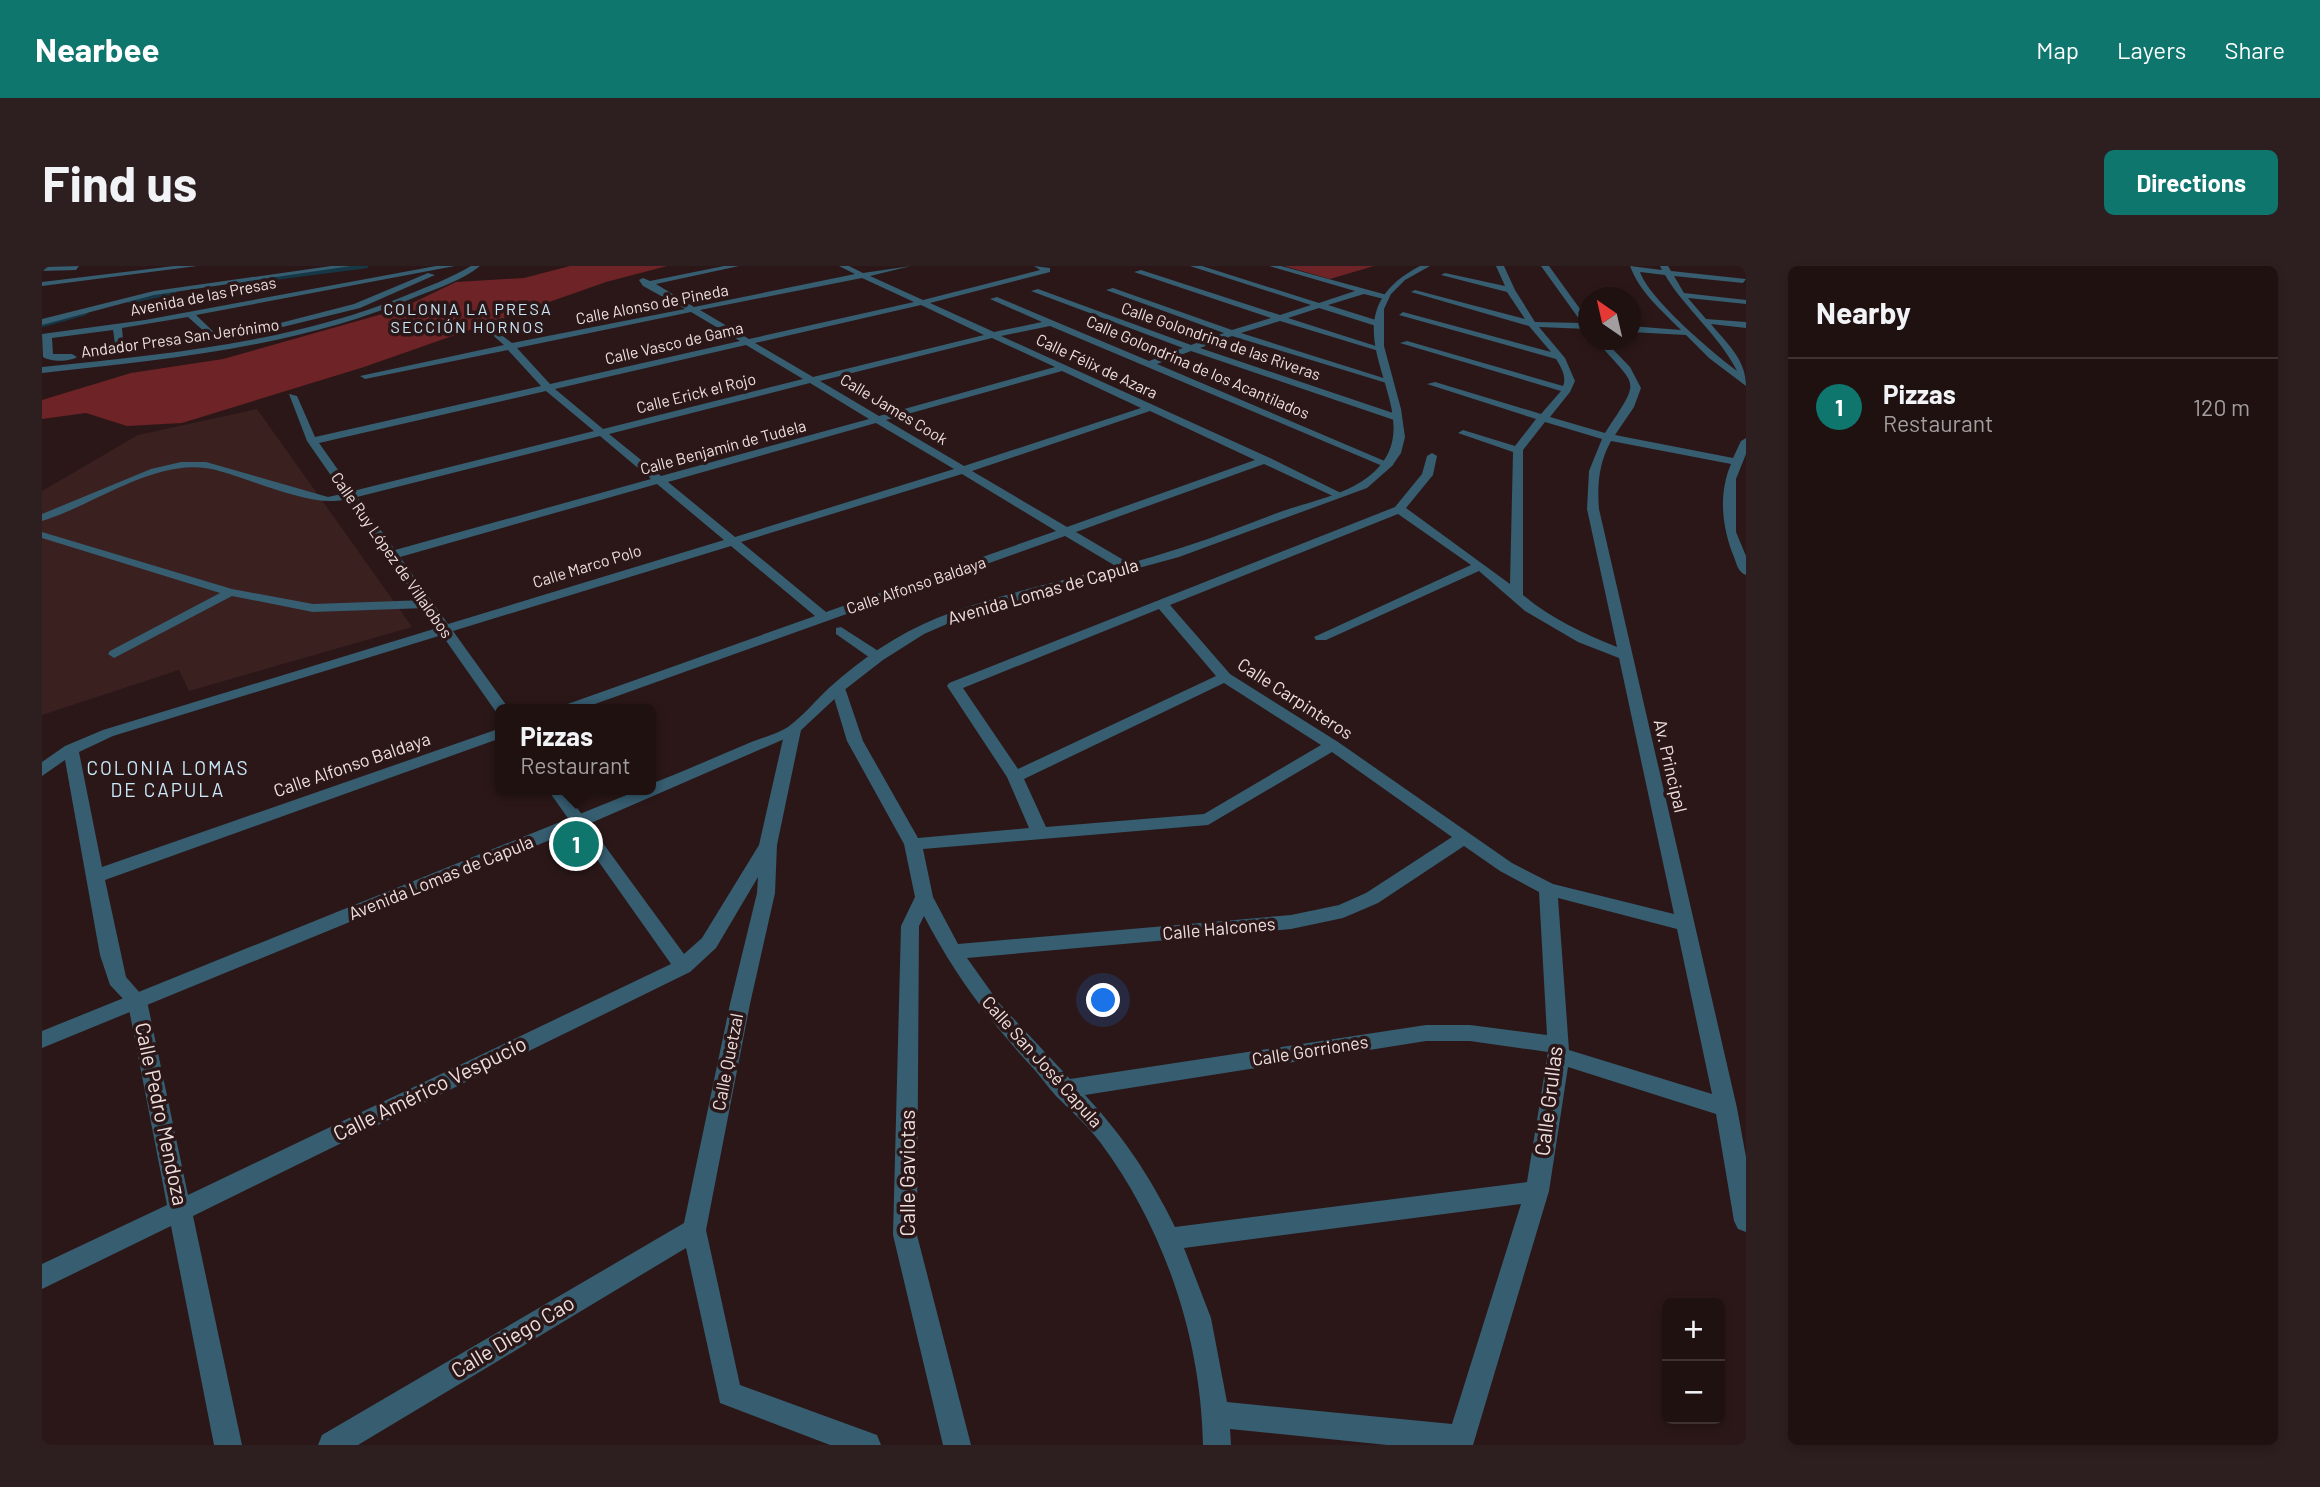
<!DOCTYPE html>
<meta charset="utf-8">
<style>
:root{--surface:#201111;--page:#2d1f1f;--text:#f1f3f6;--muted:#a29d9f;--line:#3d3131;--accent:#0f766e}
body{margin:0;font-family:Barlow,sans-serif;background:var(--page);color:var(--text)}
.controls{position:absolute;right:21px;bottom:21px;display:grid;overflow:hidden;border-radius:10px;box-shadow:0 4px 10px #0003}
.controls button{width:63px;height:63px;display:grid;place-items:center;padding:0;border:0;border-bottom:2px solid var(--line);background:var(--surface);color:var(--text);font:35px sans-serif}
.compass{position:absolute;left:1536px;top:21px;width:63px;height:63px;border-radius:50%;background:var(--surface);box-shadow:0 4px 10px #0003;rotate:326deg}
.you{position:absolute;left:1062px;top:735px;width:24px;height:24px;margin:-18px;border:5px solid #fff;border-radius:50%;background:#1a73e8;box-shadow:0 0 0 10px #1a73e833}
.badge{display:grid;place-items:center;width:46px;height:46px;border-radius:50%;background:var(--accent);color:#fff;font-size:23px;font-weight:700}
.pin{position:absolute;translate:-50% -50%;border:4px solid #fff;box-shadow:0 2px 7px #0006}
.popup{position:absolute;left:453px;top:438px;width:161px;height:91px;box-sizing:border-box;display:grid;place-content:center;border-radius:10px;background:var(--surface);filter:drop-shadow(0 2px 5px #0005);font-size:23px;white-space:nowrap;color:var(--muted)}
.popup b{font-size:26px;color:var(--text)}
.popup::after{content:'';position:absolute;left:50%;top:100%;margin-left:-14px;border:14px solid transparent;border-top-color:var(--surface)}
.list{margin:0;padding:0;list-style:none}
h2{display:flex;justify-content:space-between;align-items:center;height:91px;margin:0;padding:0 28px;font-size:30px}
h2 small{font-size:23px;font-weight:400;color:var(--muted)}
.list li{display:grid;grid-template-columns:46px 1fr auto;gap:21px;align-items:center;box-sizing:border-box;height:98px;padding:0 28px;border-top:2px solid var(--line)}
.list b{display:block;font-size:26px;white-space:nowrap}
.list p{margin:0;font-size:23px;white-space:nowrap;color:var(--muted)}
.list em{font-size:23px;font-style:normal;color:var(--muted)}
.map{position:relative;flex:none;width:1704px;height:1179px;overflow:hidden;border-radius:10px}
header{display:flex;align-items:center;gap:42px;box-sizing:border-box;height:98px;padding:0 35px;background:var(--accent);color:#fff}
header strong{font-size:33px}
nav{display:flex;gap:38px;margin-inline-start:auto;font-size:24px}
.intro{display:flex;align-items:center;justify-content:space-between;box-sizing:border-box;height:168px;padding:0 42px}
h1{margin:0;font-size:49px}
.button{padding:18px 32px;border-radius:10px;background:var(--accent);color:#fff;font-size:24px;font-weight:700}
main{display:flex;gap:42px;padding:0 42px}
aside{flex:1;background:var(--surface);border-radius:10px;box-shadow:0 4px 10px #0003}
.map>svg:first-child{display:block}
.built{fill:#3b2020}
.green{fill:#6e2326}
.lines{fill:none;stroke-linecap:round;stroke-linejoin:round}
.stream{stroke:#153746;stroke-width:4.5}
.service{fill:#365d70;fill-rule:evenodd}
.minor{fill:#365d70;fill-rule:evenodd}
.tertiary{fill:#365d70;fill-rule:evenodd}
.labels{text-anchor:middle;stroke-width:7;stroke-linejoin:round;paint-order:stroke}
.far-street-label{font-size:16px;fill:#eedfdf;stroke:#2b1717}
.far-neighbourhood-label{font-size:16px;letter-spacing:2px;fill:#c9e8f9;stroke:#2b1717}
.street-label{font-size:18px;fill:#eedfdf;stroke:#2b1717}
.neighbourhood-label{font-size:19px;letter-spacing:2px;fill:#c9e8f9;stroke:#2b1717}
.near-street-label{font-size:21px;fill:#eedfdf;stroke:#2b1717}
</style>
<header>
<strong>Nearbee</strong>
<nav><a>Map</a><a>Layers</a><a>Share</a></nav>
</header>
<div class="intro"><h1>Find us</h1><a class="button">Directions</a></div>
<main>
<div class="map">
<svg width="1704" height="1179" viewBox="0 0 1704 1179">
<rect width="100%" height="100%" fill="#2b1717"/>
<path class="built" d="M 215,143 L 370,361 L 147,425 L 137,404 L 0,449 L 0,225 L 96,169 Z"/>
<g class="green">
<path d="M 528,0 L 625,0 L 564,16 L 322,101 L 140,157 L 85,160 L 44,147 L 0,153 L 0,134 L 89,107 L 181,93 L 358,43 L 414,16 L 482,12 Z"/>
<path d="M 1242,0 L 1332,0 L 1288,13 Z"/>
</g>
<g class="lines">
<g class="stream">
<path d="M 192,17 L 324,0"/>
<path d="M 88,35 L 132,26"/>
<path d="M 0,59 L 43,47"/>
</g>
<g class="service">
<path d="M 139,196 L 164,196 L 286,231 L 308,226 L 313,229 C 281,251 201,207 163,202 C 109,195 50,240 0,255 L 0,248 L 109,203 Z"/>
<path d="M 0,266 L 190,323 L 271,338 L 384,334 L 390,338 L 384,342 L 271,346 L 190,330 L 72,392 L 66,388 L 68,385 L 178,327 L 0,272 Z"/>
</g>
<g class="minor">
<path d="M 37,0 L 34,4 L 0,5 L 0,1 Z"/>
<path d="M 289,0 L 309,0 L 112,29 L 0,59 L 0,53 L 112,25 Z"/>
<path d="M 394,0 L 413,0 L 154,49 L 177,71 L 177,75 L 174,76 L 146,51 L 80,62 L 82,87 L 74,85 L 71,64 L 10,72 L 11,88 L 30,88 L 35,91 C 27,96 9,96 1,91 L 0,68 L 103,54 Z"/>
<path d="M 429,0 L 438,0 C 421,14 396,22 376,30 C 256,81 128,93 0,107 L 0,101 C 124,88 249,77 365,29 C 387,20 409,12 429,0 Z"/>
<path d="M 682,0 L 697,0 L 614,18 L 652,41 L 813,8 L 797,0 L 807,0 L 821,7 L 869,0 L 828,10 L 881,34 L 998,4 L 992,0 L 1008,2 L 1008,6 L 888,37 L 952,66 L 1000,56 L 948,33 L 955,31 L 1107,95 L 1141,82 L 989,25 L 996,23 L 1149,79 L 1182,67 L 1064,24 L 1071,22 L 1190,64 L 1229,52 L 1092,6 L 1099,4 L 1238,49 L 1269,39 L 1148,0 L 1160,0 L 1277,37 L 1313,25 L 1227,0 L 1239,0 L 1345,29 L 1342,33 L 1322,28 L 1286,39 L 1337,55 L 1334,60 L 1277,42 L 1246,52 L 1340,82 L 1340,86 L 1238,55 L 1199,67 L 1351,115 L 1351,119 L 1190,70 L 1158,82 L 1360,150 L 1360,154 L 1352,154 L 1149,85 L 1115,98 L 1352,199 L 1343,201 L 1008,60 L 959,70 L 1228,192 L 1303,229 L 1293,231 L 1222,198 L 1034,266 L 1090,299 L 1090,305 L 1082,305 L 1023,270 L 539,443 L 518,443 L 520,440 L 773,350 L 689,280 L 411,365 L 467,443 L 459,443 L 459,447 L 454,446 L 400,369 L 71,470 L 37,486 L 60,601 L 459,462 L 459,472 L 63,614 L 84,711 L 105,735 L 146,929 L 629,698 L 506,524 L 522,524 L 642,688 L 660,672 L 717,579 L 743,464 L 751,459 L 759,464 L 735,579 L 733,627 L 708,738 L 664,964 L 698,1119 L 835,1169 L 839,1179 L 788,1179 L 678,1137 L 644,982 L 316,1179 L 276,1179 L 280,1169 L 642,957 L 688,738 L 715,627 L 716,611 L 674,682 L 648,706 L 151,950 L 200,1179 L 172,1179 L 129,960 L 0,1023 L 0,998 L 125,939 L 86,738 L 68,719 L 58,689 L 23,494 L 0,510 L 0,496 L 23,480 L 61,464 L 395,362 L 265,175 L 247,128 L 255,130 L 273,171 L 499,120 L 466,84 L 323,113 L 318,110 L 462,79 L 446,65 L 450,62 L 470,77 L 643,43 L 601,20 L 597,14 L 601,12 L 608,15 ZM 820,12 L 872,36 L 707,73 L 658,44 ZM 879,39 L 942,69 L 771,111 L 713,77 ZM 649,46 L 698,75 L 508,118 L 475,82 ZM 950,72 L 1013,101 L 837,150 L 778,115 ZM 704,79 L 761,113 L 561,163 L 513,123 ZM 1020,105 L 1099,142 L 922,200 L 844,154 ZM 768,117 L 827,153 L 619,210 L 567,168 ZM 504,125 L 552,165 L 311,225 L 277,177 ZM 1108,145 L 1213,194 L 1025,261 L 930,205 ZM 834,157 L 912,203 L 693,271 L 626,216 ZM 558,170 L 609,213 L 353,284 L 315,231 ZM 920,208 L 1014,265 L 784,346 L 699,276 ZM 615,218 L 682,274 L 406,358 L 358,291 Z"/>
<path d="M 1454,0 L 1462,0 L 1473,24 L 1493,56 L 1540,57 L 1499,0 L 1507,0 L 1546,54 L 1546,63 L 1497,61 L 1523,92 L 1533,115 L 1528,126 L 1508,151 L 1563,167 C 1600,110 1596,124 1554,74 L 1562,74 L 1588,101 L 1599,122 L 1592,141 L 1573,169 L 1691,192 L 1699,175 L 1704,172 L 1704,188 L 1694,213 L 1694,266 L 1704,290 L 1704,309 C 1696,306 1695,299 1692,291 C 1680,262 1676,228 1689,198 L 1569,175 C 1557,197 1555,218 1557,243 L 1695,842 L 1704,891 L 1704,966 L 1696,963 L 1692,955 L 1674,848 L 1526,801 L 1507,925 L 1431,1179 L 1345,1179 L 1188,1163 L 1189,1179 L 1161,1179 C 1159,1071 1122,962 1058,876 C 1045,859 1028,844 1014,830 C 1006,821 998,810 990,801 C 946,753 912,708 882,650 L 877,660 L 875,969 L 929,1179 L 901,1179 L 851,969 L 859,660 L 873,631 L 862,578 L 805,475 L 789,422 L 796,418 L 803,422 L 821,475 L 876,572 L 987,562 L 965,511 L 905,420 L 907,417 L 1353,241 L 1380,208 L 1385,190 L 1390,187 L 1395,190 L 1391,209 L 1364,242 L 1468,318 L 1471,186 L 1416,167 L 1421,164 L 1473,180 L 1494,153 L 1385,118 L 1393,116 L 1499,148 L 1519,125 L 1358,77 L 1365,75 L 1521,120 C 1525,111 1519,101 1514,93 L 1357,49 L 1361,46 L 1509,86 L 1487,60 L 1369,26 L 1373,24 L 1483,53 L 1465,26 L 1399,9 L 1403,7 L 1463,20 ZM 1503,156 L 1560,173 L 1547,205 L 1545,243 L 1575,381 C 1542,368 1508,352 1481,329 L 1481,184 ZM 1356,248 L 1429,299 L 1272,371 L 1274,374 L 1284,374 L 1437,305 L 1483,345 L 1536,376 L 1577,392 L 1632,648 L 1511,618 L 1470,597 L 1296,476 L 1188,408 L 1128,339 ZM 1117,343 L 1174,410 L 976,503 L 921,422 ZM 1182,417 L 1279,479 L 1162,548 L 1004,561 L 982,513 ZM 1290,486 L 1410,571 L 1324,627 L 1297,639 L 1249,649 L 916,678 L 891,631 L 881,583 L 1166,559 ZM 1422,580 L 1458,605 L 1497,626 L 1505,769 L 1428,759 L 1384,759 L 1028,813 L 957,737 L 925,692 L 1249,663 L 1301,652 L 1336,637 ZM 1516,632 L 1635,663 L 1670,828 L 1527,784 ZM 1384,775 L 1428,775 L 1506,786 L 1485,916 L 1133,961 C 1108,910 1081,870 1043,829 ZM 1479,938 L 1410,1158 L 1185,1136 L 1169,1052 L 1142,982 Z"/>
<path d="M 1588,0 L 1620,4 L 1618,0 L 1626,0 L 1629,5 L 1704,13 L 1701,17 L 1632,10 L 1642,27 L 1704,34 L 1704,38 L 1646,32 L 1664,53 L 1704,56 L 1704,62 L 1669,58 C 1685,78 1704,93 1704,120 L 1667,92 L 1644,69 L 1588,66 L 1588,60 L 1639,64 C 1619,44 1597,25 1588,0 ZM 1598,6 L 1623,9 C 1643,43 1677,69 1695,105 C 1670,86 1608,34 1598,6 Z"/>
<path d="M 386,7 L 393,9 L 318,42 L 200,71 L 196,68 L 312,38 Z"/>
<path d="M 799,361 L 841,388 L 841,394 L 831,394 L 794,368 L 794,362 Z"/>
</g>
<g class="tertiary">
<path d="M 132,0 L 155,0 L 0,20 L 0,16 Z"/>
<path d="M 1378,0 L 1388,0 L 1363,14 L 1349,28 L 1342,43 L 1342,80 L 1359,143 L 1363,171 L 1359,187 L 1350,200 L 1325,222 L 1137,291 L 939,345 L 905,358 L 882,368 L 841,394 L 801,425 L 756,467 L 542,560 L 0,782 L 0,765 L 597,524 L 609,524 L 609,518 C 642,505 674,491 707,477 C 719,472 735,468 746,461 C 761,450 775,433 788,421 C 819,393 856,368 895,352 C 970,322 1051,310 1129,285 C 1166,274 1202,259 1238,246 C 1266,236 1303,229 1326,211 C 1405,150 1265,59 1378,0 Z"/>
</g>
</g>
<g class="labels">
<g class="far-street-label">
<text transform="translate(161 30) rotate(-11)" y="6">Avenida de las Presas</text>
<text transform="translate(610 38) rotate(-11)" y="6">Calle Alonso de Pineda</text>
<text transform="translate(138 72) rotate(-8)" y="6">Andador Presa San Jerónimo</text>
<text transform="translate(1179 75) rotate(19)" y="6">Calle Golondrina de las Riveras</text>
<text transform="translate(632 77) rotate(-13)" y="6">Calle Vasco de Gama</text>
<text transform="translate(1055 100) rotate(25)" y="6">Calle Félix de Azara</text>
<text transform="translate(1156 101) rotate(23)" y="6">Calle Golondrina de los Acantilados</text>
<text transform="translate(654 127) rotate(-14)" y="6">Calle Erick el Rojo</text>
<text transform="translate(852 143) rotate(31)" y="6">Calle James Cook</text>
<text transform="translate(681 181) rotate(-15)" y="6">Calle Benjamín de Tudela</text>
<text transform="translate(350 289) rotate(55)" y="6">Calle Ruy López de Villalobos</text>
<text transform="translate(545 300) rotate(-17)" y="6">Calle Marco Polo</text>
<text transform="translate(874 319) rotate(-19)" y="6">Calle Alfonso Baldaya</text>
</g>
<g class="far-neighbourhood-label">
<text x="426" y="49">COLONIA LA PRESA<tspan x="426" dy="18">SECCIÓN HORNOS</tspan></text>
</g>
<g class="street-label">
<text transform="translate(1001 326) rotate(-16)" y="6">Avenida Lomas de Capula</text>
<text transform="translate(1253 433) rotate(33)" y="6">Calle Carpinteros</text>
<text transform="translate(310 499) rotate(-19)" y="6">Calle Alfonso Baldaya</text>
<text transform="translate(1628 500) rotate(77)" y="6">Av. Principal</text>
<text transform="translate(399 612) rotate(-22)" y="6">Avenida Lomas de Capula</text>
<text transform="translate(1177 663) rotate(-5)" y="6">Calle Halcones</text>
<text transform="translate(1268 785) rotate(-9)" y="6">Calle Gorriones</text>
<text transform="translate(686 796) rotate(-79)" y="6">Calle Quetzal</text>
<text transform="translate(1000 796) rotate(48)" y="6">Calle San José Capula</text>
</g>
<g class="neighbourhood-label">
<text x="126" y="509">COLONIA LOMAS<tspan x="126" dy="22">DE CAPULA</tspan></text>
</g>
<g class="near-street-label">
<text transform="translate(388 823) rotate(-26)" y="7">Calle Américo Vespucio</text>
<text transform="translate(1507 835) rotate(-83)" y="7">Calle Grullas</text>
<text transform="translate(119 848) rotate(78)" y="7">Calle Pedro Mendoza</text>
<text transform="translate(866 907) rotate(-90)" y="7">Calle Gaviotas</text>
<text transform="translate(471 1071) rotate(-31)" y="7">Calle Diego Cao</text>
</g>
</g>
</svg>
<div class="controls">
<button>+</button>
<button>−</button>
</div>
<svg class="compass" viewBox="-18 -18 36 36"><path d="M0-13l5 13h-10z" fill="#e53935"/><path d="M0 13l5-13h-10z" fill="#a29d9f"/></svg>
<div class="you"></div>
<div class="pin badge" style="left:534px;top:578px">1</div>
<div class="popup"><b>Pizzas</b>Restaurant</div>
</div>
<aside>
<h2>Nearby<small></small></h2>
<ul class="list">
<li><span class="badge">1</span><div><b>Pizzas</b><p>Restaurant</p></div><em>120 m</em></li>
</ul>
</aside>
</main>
